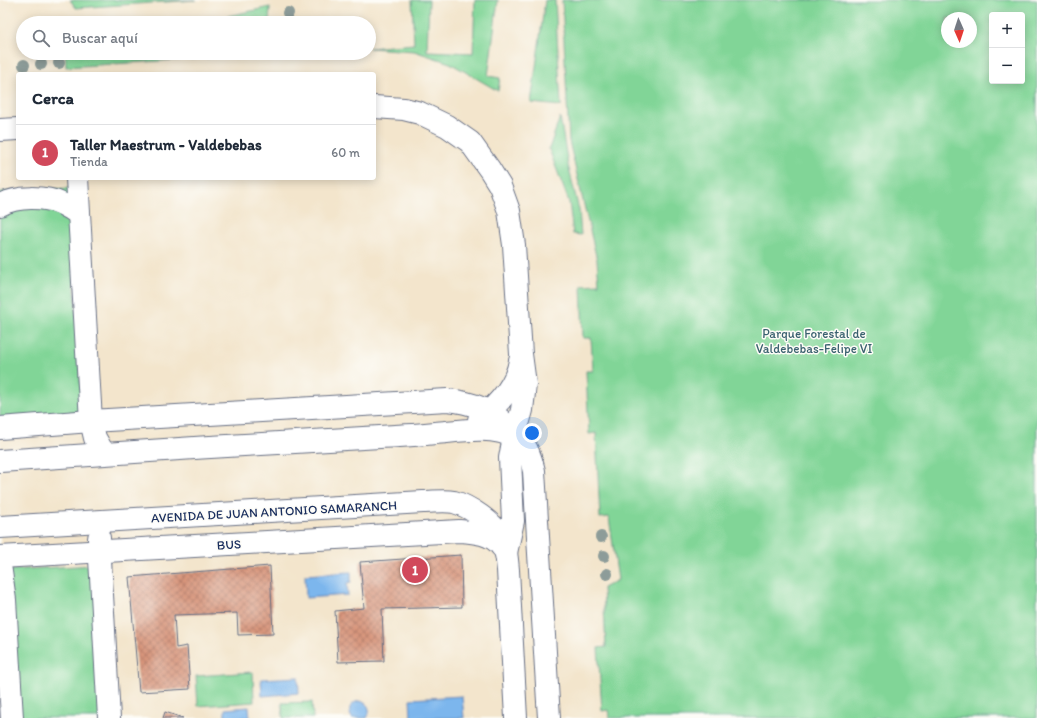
<!DOCTYPE html>
<html lang="es">
<meta charset="utf-8">
<style>
:root{--surface:#fff;--page:#f6f6f7;--text:#1f2937;--muted:#747a83;--line:#e0e1e3;--accent:#d1495b}
body{margin:0;font-family:Itim,sans-serif;background:var(--page);color:var(--text)}
.controls{position:absolute;right:12px;top:12px;display:grid;overflow:hidden;border-radius:4px;box-shadow:0 2px 10px #0003}
.controls button{width:36px;height:36px;display:grid;place-items:center;padding:0;border:0;border-bottom:1px solid var(--line);background:var(--surface);color:var(--text);font:20px sans-serif}
.compass{position:absolute;left:941px;top:12px;width:36px;height:36px;border-radius:50%;background:var(--surface);box-shadow:0 2px 10px #0003;rotate:177deg}
.you{position:absolute;left:532px;top:433px;width:14px;height:14px;margin:-10px;border:3px solid #fff;border-radius:50%;background:#1a73e8;box-shadow:0 0 0 6px #1a73e833}
.badge{display:grid;place-items:center;width:26px;height:26px;border-radius:50%;background:var(--accent);color:#fff;font-size:13px;font-weight:700}
.pin{position:absolute;translate:-50% -50%;border:2px solid #fff;box-shadow:0 1px 4px #0006}
.list{margin:0;padding:0;list-style:none}
h2{display:flex;justify-content:space-between;align-items:center;height:52px;margin:0;padding:0 16px;font-size:17px}
h2 small{font-size:13px;font-weight:400;color:var(--muted)}
.list li{display:grid;grid-template-columns:26px 1fr auto;gap:12px;align-items:center;box-sizing:border-box;height:56px;padding:0 16px;border-top:1px solid var(--line)}
.list b{display:block;font-size:15px;white-space:nowrap}
.list p{margin:0;font-size:13px;white-space:nowrap;color:var(--muted)}
.list em{font-size:13px;font-style:normal;color:var(--muted)}
.icon{flex:none;width:22px;height:22px;fill:none;stroke:currentColor;stroke-width:2;stroke-linecap:round;stroke-linejoin:round}
.map{position:relative;flex:none;width:1037px;height:718px;overflow:hidden}
.search{position:absolute;background:var(--surface);box-shadow:0 2px 10px #0003;left:16px;top:16px;width:360px;height:44px;display:flex;align-items:center;gap:10px;box-sizing:border-box;padding:0 14px;border-radius:22px;color:var(--muted);font-size:15px}
.panel{position:absolute;background:var(--surface);box-shadow:0 2px 10px #0003;left:16px;top:72px;width:360px;height:108px;border-radius:4px}
.map>svg:first-child{display:block}
.green{fill:#81d597;stroke:#4e827a;fill-rule:evenodd}
.water{fill:#7bb6ed;stroke:#4b72a6}
.building{fill:url(#building-cross-hatch)}
.lines{fill:none;stroke-linecap:round;stroke-linejoin:round}
.minor-casing{stroke:#676f84;stroke-width:24}
.minor{stroke:#fff;stroke-width:22}
.tree{fill:#8d9c99}
.labels{text-anchor:middle;stroke-width:3;stroke-linejoin:round;paint-order:stroke}
.park-label{font-size:13px;fill:#3a616f;stroke:#fdfcf7}
.street-label{font-size:13px;fill:#1b2f5e;stroke:#fdfcf7}
</style>
<div class="map">
<svg width="1037" height="718" viewBox="0 0 1037 718">
<defs>
<pattern id="building-cross-hatch" width="8" height="8" patternUnits="userSpaceOnUse"><rect width="8" height="8" fill="#d7947a"/><path d="M0 0l8 8M0 8l8-8" fill="none" stroke="#ae7967"/></pattern>
</defs>
<rect width="100%" height="100%" fill="#fdfcf7"/>
<filter id="ink" filterUnits="userSpaceOnUse"><feTurbulence type="fractalNoise" baseFrequency=".025" numOctaves="2"/><feDisplacementMap in="SourceGraphic" scale="8" xChannelSelector="R" yChannelSelector="G"/><feConvolveMatrix kernelMatrix="1 2 1 2 8 2 1 2 1" color-interpolation-filters="sRGB"/></filter>
<filter id="wash" filterUnits="userSpaceOnUse"><feTurbulence type="fractalNoise" baseFrequency=".012" numOctaves="4" result="noise"/><feDisplacementMap in="SourceGraphic" scale="16" xChannelSelector="R" yChannelSelector="G"/><feGaussianBlur stdDeviation="0.9" result="paint"/><feColorMatrix in="noise" values="0 0 0 0 0 0 0 0 0 0 0 0 0 0 0 0 0 1.4 0 .05"/><feComposite in="paint" operator="in"/></filter>
<g filter="url(#wash)">
<rect width="100%" height="100%" fill="#f3e5cc"/>
<g class="green">
<path d="M 70,0 L 196,0 L 76,8 Z"/>
<path d="M 412,0 L 429,0 L 427,51 L 473,53 L 475,0 L 498,0 L 488,76 L 500,78 L 498,91 L 450,63 L 414,51 L 369,48 L 414,44 Z"/>
<path d="M 545,0 L 555,0 L 561,106 L 531,103 Z"/>
<path d="M 562,0 L 1037,0 L 1037,718 L 610,718 L 609,710 L 602,711 L 598,648 L 606,647 L 603,588 L 618,580 L 609,517 L 600,518 L 596,433 L 589,434 L 586,371 L 593,371 L 591,338 L 583,338 L 581,285 L 599,284 L 597,260 L 569,141 ZM 992,15 L 1022,15 L 1022,81 L 992,81 ZM 947,18 L 971,18 L 971,42 L 947,42 Z"/>
<path d="M 270,7 L 269,23 L 195,23 Z"/>
<path d="M 64,20 L 137,23 L 64,23 Z"/>
<path d="M 65,53 L 268,53 L 268,54 L 66,67 Z"/>
<path d="M 560,117 L 568,165 L 579,210 L 581,235 L 573,234 L 569,202 L 549,149 Z"/>
<path d="M 69,188 L 82,413 L 0,418 L 0,192 Z"/>
<path d="M 94,565 L 102,718 L 18,718 L 9,570 Z"/>
<path d="M 253,672 L 254,702 L 198,706 L 196,676 Z"/>
<path d="M 312,702 L 313,718 L 283,718 L 282,703 Z"/>
</g>
<g class="water">
<path d="M 351,572 L 351,582 L 347,583 L 348,595 L 306,598 L 305,575 Z"/>
<path d="M 298,677 L 299,693 L 262,696 L 261,679 Z"/>
<path d="M 462,696 L 464,718 L 411,718 L 410,699 Z"/>
<path d="M 359,701 C 368,702 372,710 367,718 L 352,718 C 347,710 350,703 359,701 Z"/>
<path d="M 249,707 L 250,718 L 225,718 L 225,709 Z"/>
</g>
<g id="blocks">
<g class="building">
<path d="M 461,555 L 462,607 L 382,609 L 384,661 L 338,662 L 335,611 L 364,608 L 360,562 Z"/>
<path d="M 270,566 L 273,634 L 238,635 L 237,613 L 174,615 L 176,648 L 187,646 L 190,689 L 139,692 L 129,577 Z"/>
<path d="M 165,712 L 183,718 L 163,718 Z"/>
</g>
</g>
</g>
<g filter="url(#ink)">
<use href="#blocks" fill-opacity="0" stroke="#676f84" stroke-width="1"/>
<g class="lines">
<g class="minor-casing">
<g id="minor">
<path d="M 374,107 L 404,109 L 420,113 L 447,126 L 470,142 L 490,170 L 500,186 L 509,211 L 514,245 L 521,354 L 525,384 L 522,410 L 513,442 L 510,458 L 513,521 L 506,553"/>
<path d="M 0,130 L 18,129"/>
<path d="M 77,178 L 91,421 L 95,438 L 104,454"/>
<path d="M 0,205 C 17,196 45,196 62,204 C 68,207 74,211 79,214"/>
<path d="M 479,420 C 498,405 516,386 520,361"/>
<path d="M 0,428 L 91,421 L 447,400 C 469,402 490,408 506,425 C 509,428 512,433 515,437 C 518,440 522,442 524,445 C 530,453 532,463 534,471 L 549,718"/>
<path d="M 0,461 C 127,452 253,444 380,437 C 398,436 417,435 435,433 C 461,431 490,425 515,437"/>
<path d="M 0,527 L 423,502 C 433,502 444,500 454,502 C 469,506 494,523 501,537 C 506,547 507,558 508,570 L 516,718"/>
<path d="M 99,538 L 100,559 L 109,718"/>
<path d="M 0,557 L 459,531 C 474,532 492,533 502,547"/>
<path d="M 0,565 L 5,600 L 12,718"/>
</g>
</g>
<use href="#minor" class="minor"/>
</g>
<g class="tree">
<circle cx="288" cy="13" r="6"/>
<circle cx="59" cy="63" r="6"/>
<circle cx="41" cy="64" r="6"/>
<circle cx="24" cy="65" r="6"/>
<circle cx="601" cy="537" r="6"/>
<circle cx="604" cy="556" r="6"/>
<circle cx="607" cy="574" r="6"/>
</g>
</g>
<g class="labels">
<g class="park-label">
<text x="814" y="338">Parque Forestal de<tspan x="814" dy="15">Valdebebas-Felipe VI</tspan></text>
</g>
<g class="street-label">
<text transform="translate(274 511) rotate(-3)" y="5">AVENIDA DE JUAN ANTONIO SAMARANCH</text>
<text transform="translate(229 544) rotate(-3)" y="5">BUS</text>
</g>
</g>
</svg>
<div class="controls">
<button>+</button>
<button>−</button>
</div>
<svg class="compass" viewBox="-18 -18 36 36"><path d="M0-13l5 13h-10z" fill="#e53935"/><path d="M0 13l5-13h-10z" fill="#747a83"/></svg>
<div class="you"></div>
<div class="pin badge" style="left:415px;top:570px">1</div>
<div class="search"><svg class="icon" aria-label="search" viewBox="0 0 24 24"><circle cx="10" cy="10" r="6"/><path d="M15 15l6 6"/></svg>Buscar aquí</div>
<section class="panel">
<h2>Cerca<small></small></h2>
<ul class="list">
<li><span class="badge">1</span><div><b>Taller Maestrum - Valdebebas</b><p>Tienda</p></div><em>60 m</em></li>
</ul>
</section>
</div>
